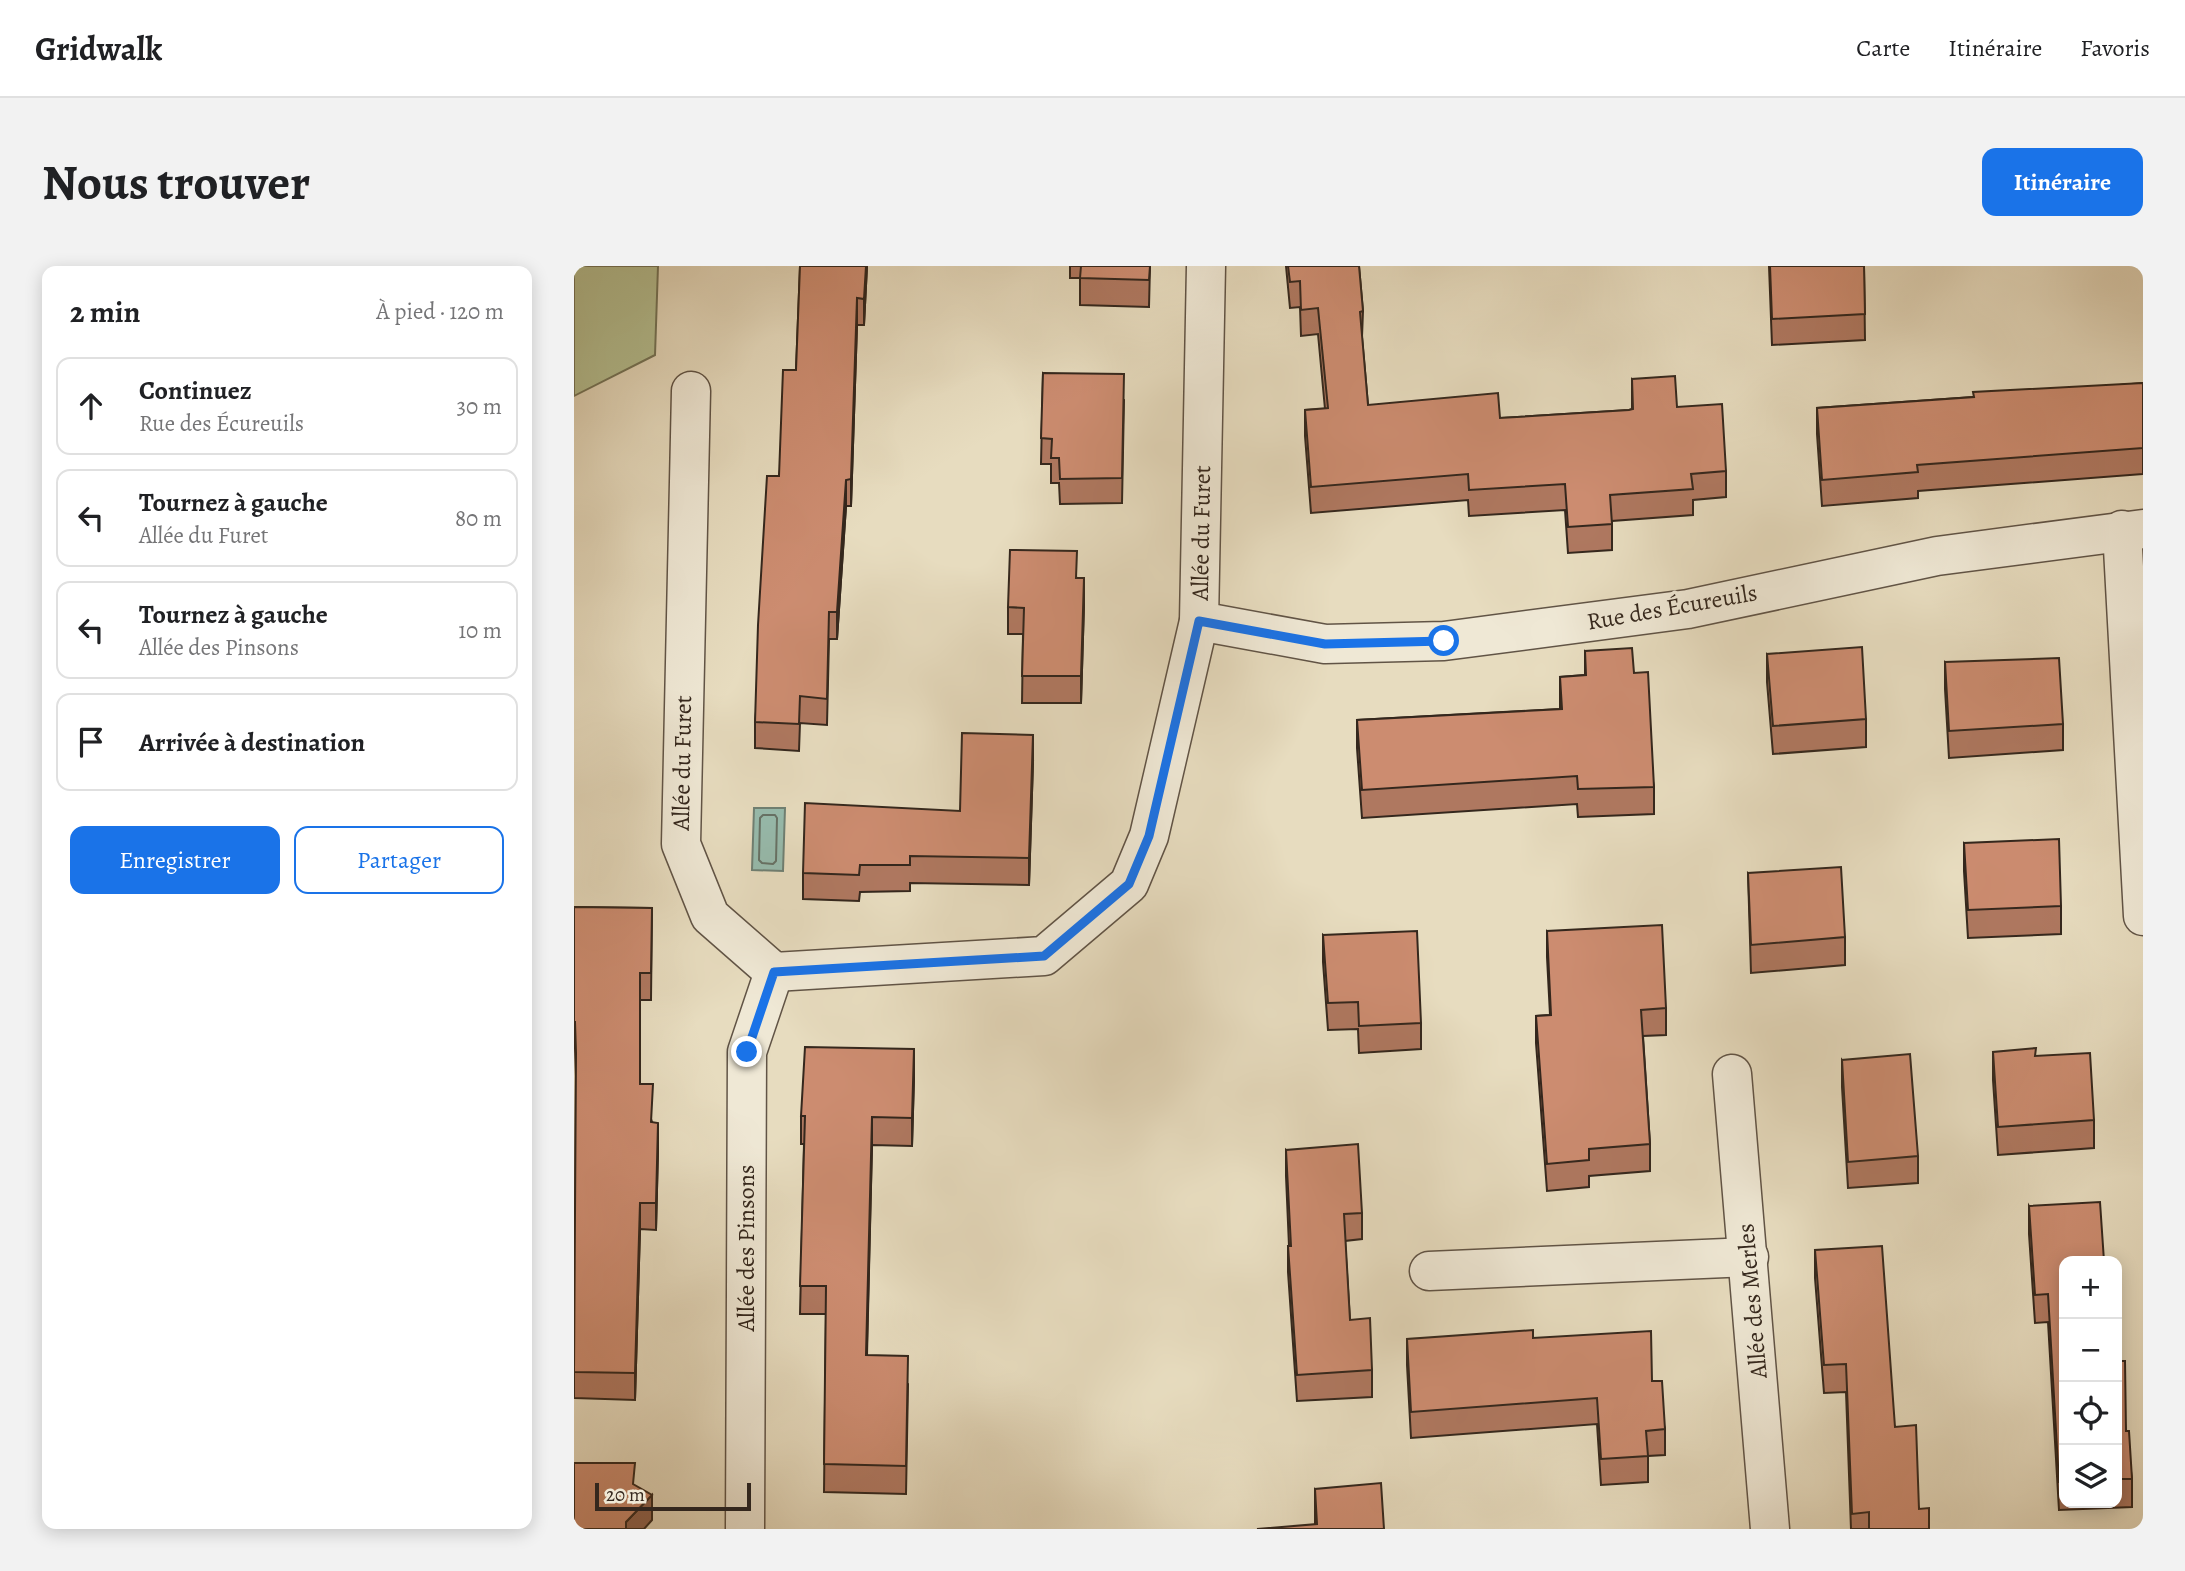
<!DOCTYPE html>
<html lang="fr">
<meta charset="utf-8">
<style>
:root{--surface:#fff;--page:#f2f2f2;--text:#202124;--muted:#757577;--line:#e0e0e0;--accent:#1a73e8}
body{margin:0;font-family:Alegreya,serif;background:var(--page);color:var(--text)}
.controls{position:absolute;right:21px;bottom:21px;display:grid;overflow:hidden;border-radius:14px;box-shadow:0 4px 18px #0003}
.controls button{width:63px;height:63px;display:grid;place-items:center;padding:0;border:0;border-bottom:2px solid var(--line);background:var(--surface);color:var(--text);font:35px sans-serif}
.scale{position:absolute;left:21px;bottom:18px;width:156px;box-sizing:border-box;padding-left:7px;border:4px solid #34271d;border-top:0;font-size:19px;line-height:24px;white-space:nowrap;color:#34271d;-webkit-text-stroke:5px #efe8d5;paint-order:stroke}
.stop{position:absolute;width:21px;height:21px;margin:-16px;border:5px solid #1a73e8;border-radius:50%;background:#fff}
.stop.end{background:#1a73e8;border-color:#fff;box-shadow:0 2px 7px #0008}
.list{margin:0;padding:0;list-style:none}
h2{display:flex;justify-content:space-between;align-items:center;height:91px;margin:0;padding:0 28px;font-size:30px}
h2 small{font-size:23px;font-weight:400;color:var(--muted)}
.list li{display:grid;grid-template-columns:46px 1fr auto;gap:21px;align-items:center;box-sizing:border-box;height:98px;margin:0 14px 14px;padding:0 14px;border:2px solid var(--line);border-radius:14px}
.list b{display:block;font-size:26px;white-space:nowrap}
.list p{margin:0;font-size:23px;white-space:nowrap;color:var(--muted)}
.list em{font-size:23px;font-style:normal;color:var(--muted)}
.actions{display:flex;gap:14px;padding:21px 28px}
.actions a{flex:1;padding:16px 0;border:2px solid var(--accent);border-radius:14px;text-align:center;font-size:24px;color:var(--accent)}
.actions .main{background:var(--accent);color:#fff}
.icon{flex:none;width:38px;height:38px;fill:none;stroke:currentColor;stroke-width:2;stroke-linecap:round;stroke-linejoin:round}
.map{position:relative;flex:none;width:1569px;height:1263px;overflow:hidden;border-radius:14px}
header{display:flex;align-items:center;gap:42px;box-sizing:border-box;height:98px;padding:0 35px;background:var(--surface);border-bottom:2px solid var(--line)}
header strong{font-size:33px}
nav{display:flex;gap:38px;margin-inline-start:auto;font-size:24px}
.intro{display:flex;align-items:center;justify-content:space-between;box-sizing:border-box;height:168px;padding:0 42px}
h1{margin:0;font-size:49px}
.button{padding:18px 32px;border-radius:14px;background:var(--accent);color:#fff;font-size:24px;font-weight:700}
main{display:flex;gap:42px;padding:0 42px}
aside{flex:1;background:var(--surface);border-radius:14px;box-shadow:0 4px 18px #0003}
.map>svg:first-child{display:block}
.green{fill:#b5c092;stroke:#747458;stroke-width:2}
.water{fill:#97bcae;stroke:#6f8074;stroke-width:2}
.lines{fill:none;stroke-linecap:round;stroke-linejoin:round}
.shore{stroke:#667266;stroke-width:2}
.street-casing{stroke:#615446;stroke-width:41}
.street{stroke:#efe8d5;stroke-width:38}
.wall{fill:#af7860;stroke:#34271d;stroke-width:2}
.shaded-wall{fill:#8f624e;stroke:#34271d;stroke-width:2}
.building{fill:#cc8c70;stroke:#34271d;stroke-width:2}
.route{stroke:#1a73e8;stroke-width:9}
.labels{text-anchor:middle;stroke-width:7;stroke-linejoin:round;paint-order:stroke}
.street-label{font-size:24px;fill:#34271d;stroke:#efe8d5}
</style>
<header>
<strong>Gridwalk</strong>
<nav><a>Carte</a><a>Itinéraire</a><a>Favoris</a></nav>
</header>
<div class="intro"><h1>Nous trouver</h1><a class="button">Itinéraire</a></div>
<main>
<aside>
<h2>2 min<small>À pied · 120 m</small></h2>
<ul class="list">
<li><svg class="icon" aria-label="ahead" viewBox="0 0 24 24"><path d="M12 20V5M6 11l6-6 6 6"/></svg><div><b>Continuez</b><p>Rue des Écureuils</p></div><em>30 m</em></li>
<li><svg class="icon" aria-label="left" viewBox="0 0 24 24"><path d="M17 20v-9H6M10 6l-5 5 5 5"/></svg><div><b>Tournez à gauche</b><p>Allée du Furet</p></div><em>80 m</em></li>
<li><svg class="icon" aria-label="left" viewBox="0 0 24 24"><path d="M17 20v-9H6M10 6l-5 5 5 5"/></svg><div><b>Tournez à gauche</b><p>Allée des Pinsons</p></div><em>10 m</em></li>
<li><svg class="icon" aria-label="arrive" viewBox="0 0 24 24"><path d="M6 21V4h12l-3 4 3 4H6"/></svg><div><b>Arrivée à destination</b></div></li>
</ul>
<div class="actions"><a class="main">Enregistrer</a><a>Partager</a></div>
</aside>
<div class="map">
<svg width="1569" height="1263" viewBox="0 0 1569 1263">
<rect width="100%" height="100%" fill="#e7dcbf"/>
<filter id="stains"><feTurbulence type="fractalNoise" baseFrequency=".00286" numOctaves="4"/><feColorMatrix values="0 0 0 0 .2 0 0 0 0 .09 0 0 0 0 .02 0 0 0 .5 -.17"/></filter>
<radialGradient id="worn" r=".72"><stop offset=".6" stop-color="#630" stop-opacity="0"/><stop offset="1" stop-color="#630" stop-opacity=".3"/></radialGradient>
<path class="green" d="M 0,0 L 84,0 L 81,89 L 0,130 Z"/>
<path class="water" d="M 180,542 L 211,542 L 209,605 L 178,604 Z"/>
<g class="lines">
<path class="shore" d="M 189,549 L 201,549 L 203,552 L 202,595 L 199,598 L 188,597 L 185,594 L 186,552 Z"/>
<g class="street-casing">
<g id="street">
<path d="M 117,125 L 107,578 L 136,650 L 200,706 L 470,690 L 555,618 L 575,570 L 625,355 L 632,0"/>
<path d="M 1548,264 L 1569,650"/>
<path d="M 625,355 L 751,378 L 870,375 L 1114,343 L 1363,290 L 1569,263"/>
<path d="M 1158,808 L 1196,1263"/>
<path d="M 855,1005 L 1175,991"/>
<path d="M 171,1263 L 173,786 L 200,706"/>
</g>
</g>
<use href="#street" class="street"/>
</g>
<g class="wall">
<path d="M 226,0 L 293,0 L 290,59 L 283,59 L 277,240 L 272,240 L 263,373 L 255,373 L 253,459 L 226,457 L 225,485 L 181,482 L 181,456 L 205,210 L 222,104 Z"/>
<path d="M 496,0 L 576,0 L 575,41 L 506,39 L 506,12 L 496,12 Z"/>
<path d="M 712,0 L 785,0 L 789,45 L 788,71 L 794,139 L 926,152 L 1055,144 L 1058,143 L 1058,113 L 1103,141 L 1152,205 L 1152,231 L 1119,234 L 1119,249 L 1038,255 L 1038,284 L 994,287 L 991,244 L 895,250 L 894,234 L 737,247 L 731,170 L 731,144 L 751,143 L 744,68 L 727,70 L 726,41 L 716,42 Z"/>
<path d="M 1195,0 L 1290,0 L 1291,74 L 1198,79 Z"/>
<path d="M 469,107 L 550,134 L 548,237 L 486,238 L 485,217 L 477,217 L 477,198 L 467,198 Z"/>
<path d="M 1569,117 L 1569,208 L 1344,225 L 1344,232 L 1248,240 L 1243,168 L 1243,142 L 1399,131 Z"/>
<path d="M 503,312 L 510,338 L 507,437 L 448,437 L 449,368 L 434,368 L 434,341 Z"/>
<path d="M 1011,385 L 1060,407 L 1080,521 L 1080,548 L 1004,551 L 1003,538 L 788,552 L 783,482 L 783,454 L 986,443 L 986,411 L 1011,409 Z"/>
<path d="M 1193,388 L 1292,453 L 1292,481 L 1199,488 L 1193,416 Z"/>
<path d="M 1371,396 L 1489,458 L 1489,484 L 1375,492 L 1371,423 Z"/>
<path d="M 459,496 L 455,619 L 336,617 L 336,625 L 286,626 L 285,635 L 229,633 L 229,607 L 386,545 Z"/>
<path d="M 1390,577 L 1487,640 L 1487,668 L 1394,672 L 1390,605 Z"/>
<path d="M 1174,607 L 1271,671 L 1271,699 L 1177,707 Z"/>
<path d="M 0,641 L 78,642 L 77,734 L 66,734 L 66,818 L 78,856 L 84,883 L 82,964 L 66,963 L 61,1134 L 0,1132 L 0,1000 L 1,1000 L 2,810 L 1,782 L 0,782 Z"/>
<path d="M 973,665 L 1092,742 L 1092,769 L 1069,770 L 1076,878 L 1076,905 L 1015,910 L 1015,921 L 973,925 L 962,777 L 962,750 L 976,749 L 973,691 Z"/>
<path d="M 749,669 L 847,757 L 847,783 L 785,787 L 784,763 L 754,764 L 749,696 Z"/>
<path d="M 1419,786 L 1462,790 L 1520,854 L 1520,882 L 1424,889 L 1419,814 Z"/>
<path d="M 1268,794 L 1344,890 L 1344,917 L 1274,922 L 1268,821 Z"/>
<path d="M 340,811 L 338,880 L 298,879 L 293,1089 L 334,1118 L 332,1228 L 250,1226 L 252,1048 L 226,1048 L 230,878 L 227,878 L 227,850 Z"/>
<path d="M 712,884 L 788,947 L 788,973 L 771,975 L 776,1054 L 798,1104 L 798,1131 L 723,1135 L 714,1006 L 714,980 L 715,980 L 712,910 Z"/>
<path d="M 1455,940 L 1490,995 L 1490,1237 L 1543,1237 L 1543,1095 L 1558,1213 L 1558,1241 L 1485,1244 L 1474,1056 L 1461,1057 L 1455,968 Z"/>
<path d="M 1241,984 L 1321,1161 L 1345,1243 L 1355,1263 L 1277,1263 L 1272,1126 L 1250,1127 L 1241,1012 Z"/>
<path d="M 959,1072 L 1078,1115 L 1091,1163 L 1091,1189 L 1074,1190 L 1074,1216 L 1027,1219 L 1023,1158 L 837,1172 L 833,1099 L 833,1073 Z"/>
<path d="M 741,1223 L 810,1263 L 741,1258 Z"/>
</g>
<g class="shaded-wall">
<path d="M 292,0 L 293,0 L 290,59 L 290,33 Z"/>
<path d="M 283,32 L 283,59 L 277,240 L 277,213 Z"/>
<path d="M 272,214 L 272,240 L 263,373 L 263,346 Z"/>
<path d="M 510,312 L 510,338 L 507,437 L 507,410 Z"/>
<path d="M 459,469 L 459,496 L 455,619 L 455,592 Z"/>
<path d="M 340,783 L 340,811 L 338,880 L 338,852 Z"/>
<path d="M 298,851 L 298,879 L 292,1117 L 292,1089 Z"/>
<path d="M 84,857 L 84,883 L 82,964 L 82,937 Z"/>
<path d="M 66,937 L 66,963 L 61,1134 L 61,1107 Z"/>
<path d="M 78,1229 L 78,1254 L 70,1263 L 52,1263 L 52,1256 Z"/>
</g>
<g class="building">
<path d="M 226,0 L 292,0 L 290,33 L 283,32 L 277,213 L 272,214 L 263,346 L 255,346 L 253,433 L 226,430 L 225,458 L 181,456 L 184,359 L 193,210 L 205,210 L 209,104 L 222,104 Z"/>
<path d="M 507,0 L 576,0 L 575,14 L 506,12 Z"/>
<path d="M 714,0 L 785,0 L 789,45 L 786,46 L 794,139 L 924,127 L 926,152 L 1055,144 L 1059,143 L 1058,113 L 1101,110 L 1103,141 L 1148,138 L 1152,205 L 1117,208 L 1119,223 L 1036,229 L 1038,258 L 994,261 L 991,218 L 895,224 L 894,208 L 737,221 L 731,144 L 754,142 L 744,42 L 727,44 L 726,15 L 716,16 Z"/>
<path d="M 1196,0 L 1290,0 L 1291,48 L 1198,53 Z"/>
<path d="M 469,107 L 550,108 L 548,212 L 486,213 L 485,192 L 477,192 L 478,173 L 467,172 Z"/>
<path d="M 1569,117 L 1569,182 L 1343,199 L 1344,206 L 1248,214 L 1243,142 L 1400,131 L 1399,126 Z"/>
<path d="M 436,284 L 503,285 L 502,312 L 510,312 L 507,410 L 448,410 L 450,342 L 434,341 Z"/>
<path d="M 1288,381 L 1292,453 L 1199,460 L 1193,388 Z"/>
<path d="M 1058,382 L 1060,407 L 1074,406 L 1080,521 L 1004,523 L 1003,510 L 788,524 L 783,454 L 988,443 L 986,411 L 1012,409 L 1011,385 Z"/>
<path d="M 1485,392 L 1489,458 L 1375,465 L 1371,396 Z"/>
<path d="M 388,467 L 459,469 L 455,592 L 336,590 L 336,599 L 286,599 L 285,609 L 229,607 L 231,537 L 386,545 Z"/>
<path d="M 1485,573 L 1487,640 L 1394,644 L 1390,577 Z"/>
<path d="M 1267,601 L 1271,671 L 1177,679 L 1174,607 Z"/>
<path d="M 0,641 L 78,642 L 77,707 L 66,707 L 66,818 L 79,818 L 77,856 L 84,857 L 82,937 L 66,937 L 61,1107 L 0,1106 L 2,787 L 1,756 L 0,756 Z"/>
<path d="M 1088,659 L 1092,742 L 1067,744 L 1076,878 L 1015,883 L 1015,894 L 973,898 L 962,750 L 977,749 L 973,665 Z"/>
<path d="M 843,665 L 847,757 L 785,760 L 784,736 L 754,737 L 749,669 Z"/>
<path d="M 231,781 L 340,783 L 338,852 L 298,851 L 292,1089 L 334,1090 L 332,1200 L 250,1198 L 252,1020 L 226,1020 L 231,850 L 227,850 Z"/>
<path d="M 1462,782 L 1461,790 L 1516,787 L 1520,854 L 1424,861 L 1419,786 Z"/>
<path d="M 1336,788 L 1344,890 L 1274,896 L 1268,794 Z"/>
<path d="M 784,878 L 788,947 L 770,948 L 776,1054 L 796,1052 L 798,1104 L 723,1109 L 714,980 L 717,980 L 712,884 Z"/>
<path d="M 1526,936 L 1530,995 L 1490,995 L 1490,1216 L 1485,1216 L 1474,1028 L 1461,1029 L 1455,940 Z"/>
<path d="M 1308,980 L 1321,1161 L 1342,1159 L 1345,1243 L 1355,1242 L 1355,1263 L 1295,1263 L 1295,1246 L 1278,1248 L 1272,1098 L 1250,1099 L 1241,984 Z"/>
<path d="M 959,1064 L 959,1072 L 1077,1065 L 1078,1115 L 1088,1115 L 1091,1163 L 1072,1165 L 1074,1190 L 1027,1193 L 1023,1132 L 837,1146 L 833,1073 Z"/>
<path d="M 1543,1095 L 1551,1095 L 1552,1165 L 1555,1165 L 1558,1213 L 1543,1213 Z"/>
<path d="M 0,1197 L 61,1197 L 59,1218 L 78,1229 L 52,1256 L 52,1263 L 0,1263 Z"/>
<path d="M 807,1217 L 810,1263 L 683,1263 L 743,1258 L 741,1223 Z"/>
</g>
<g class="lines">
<path class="route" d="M 173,786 L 200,706 L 470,690 L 555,618 L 575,570 L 625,355 L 751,378 L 870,375"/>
</g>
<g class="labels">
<g class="street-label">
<text transform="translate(627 267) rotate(-89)" y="8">Allée du Furet</text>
<text transform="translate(1098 341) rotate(-10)" y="8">Rue des Écureuils</text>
<text transform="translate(108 497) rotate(-89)" y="8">Allée du Furet</text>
<text transform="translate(172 982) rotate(-90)" y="8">Allée des Pinsons</text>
<text transform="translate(1178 1035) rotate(-95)" y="8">Allée des Merles</text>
</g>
</g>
<rect width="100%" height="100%" filter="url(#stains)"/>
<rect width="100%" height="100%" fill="url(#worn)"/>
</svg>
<div class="controls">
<button>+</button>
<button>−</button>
<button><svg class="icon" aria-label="locate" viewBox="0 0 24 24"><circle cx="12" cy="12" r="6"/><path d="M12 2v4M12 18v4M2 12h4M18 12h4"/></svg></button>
<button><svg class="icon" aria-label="layers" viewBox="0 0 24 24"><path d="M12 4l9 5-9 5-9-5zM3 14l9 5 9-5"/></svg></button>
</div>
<div class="scale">20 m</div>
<div class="stop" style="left:870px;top:375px"></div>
<div class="stop end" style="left:173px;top:786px"></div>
</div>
</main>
